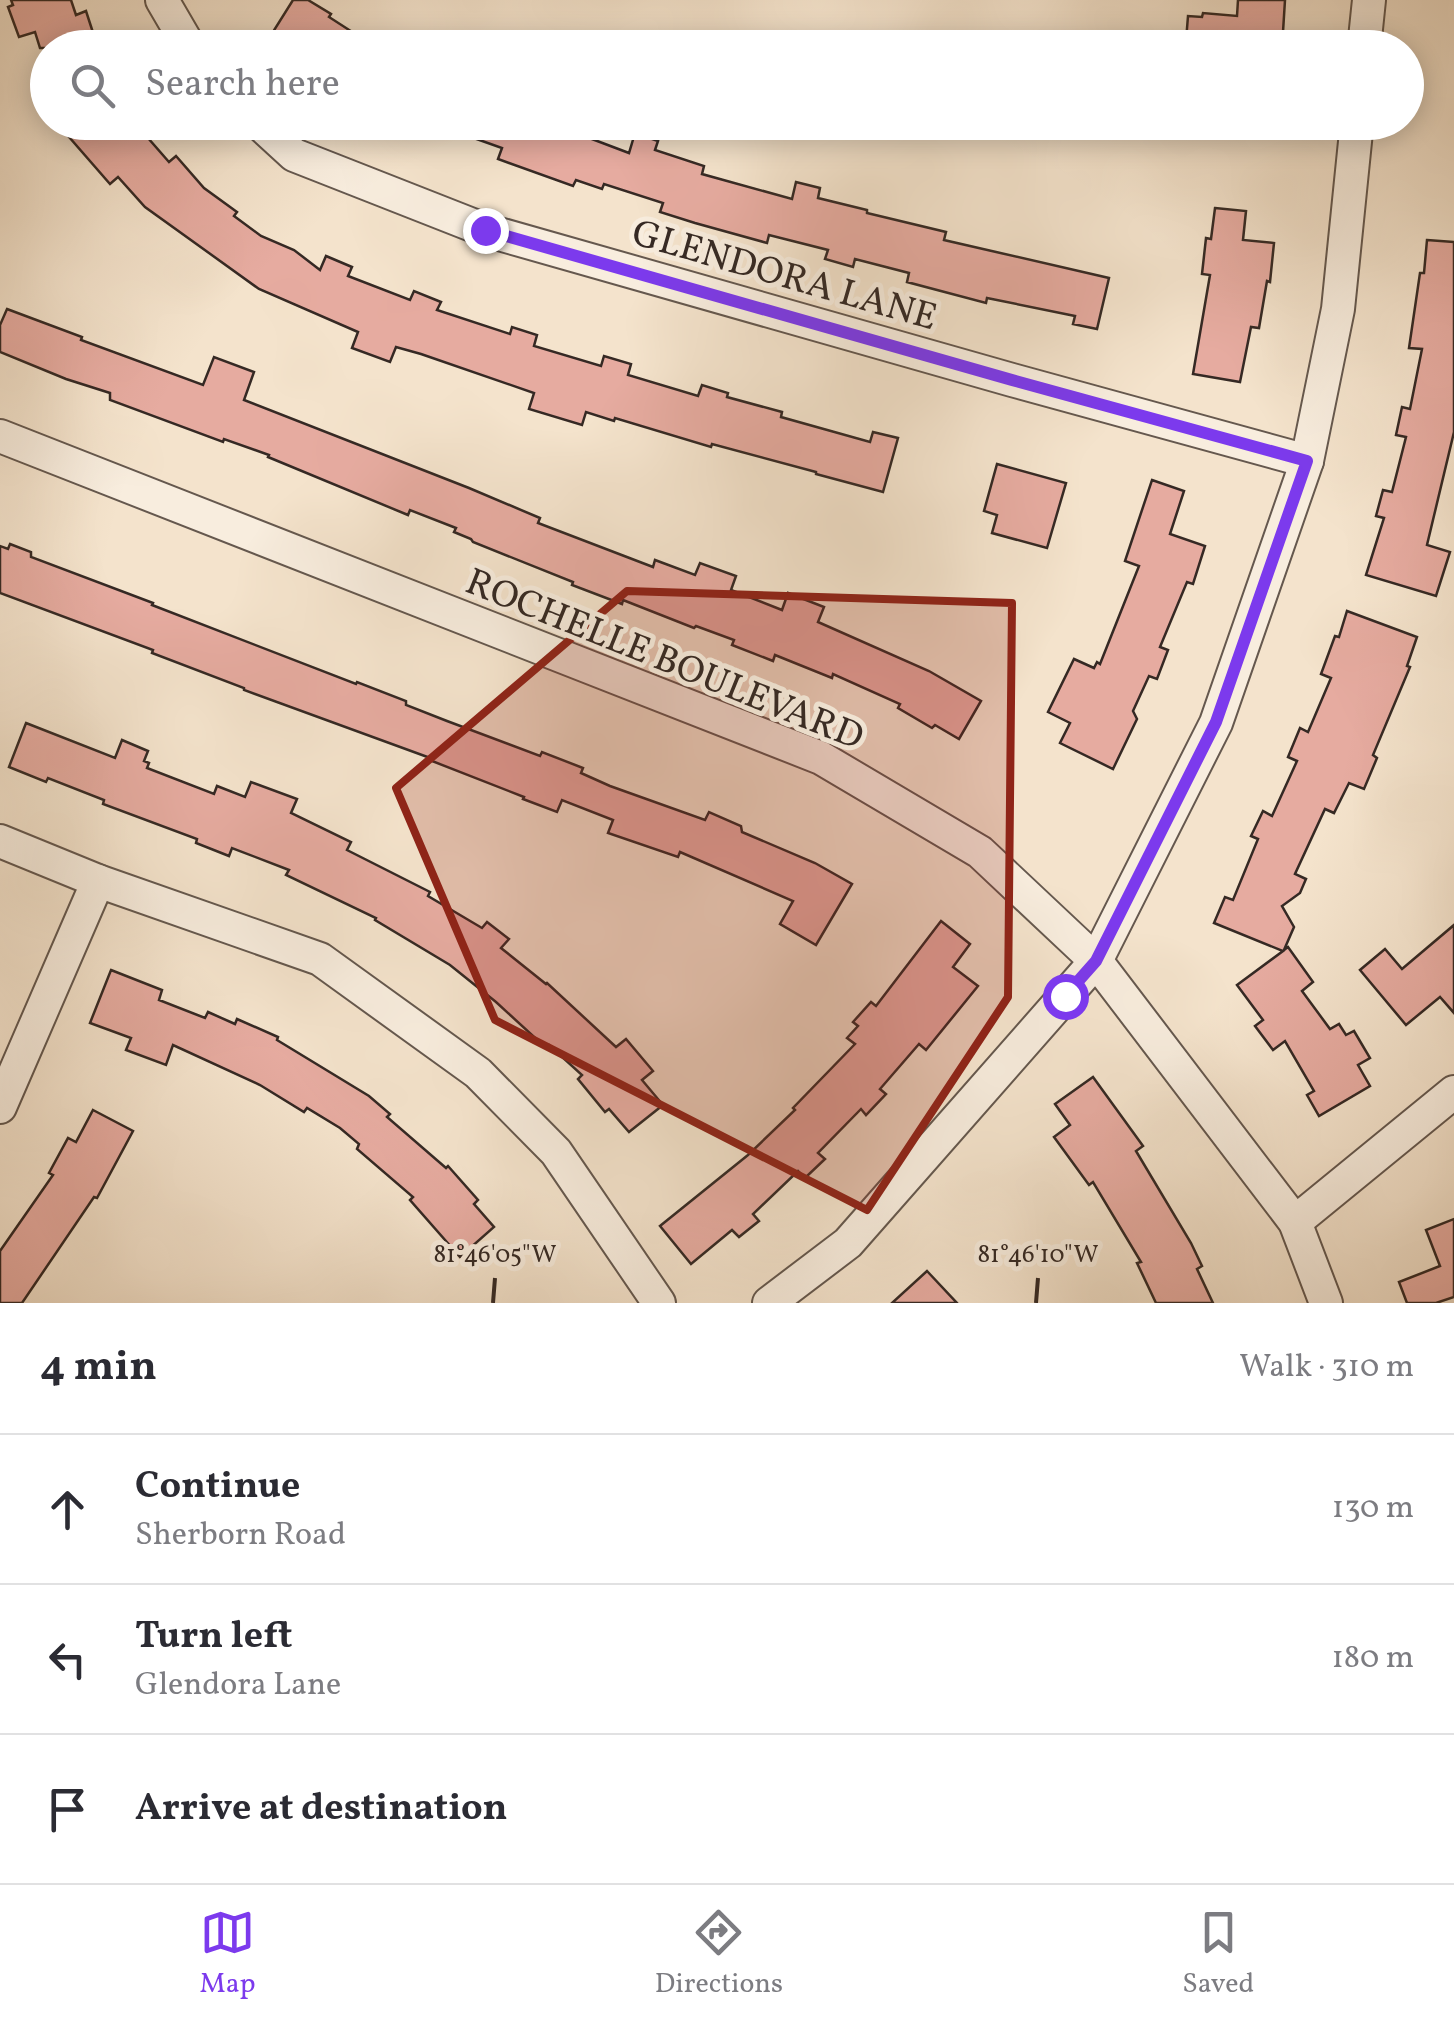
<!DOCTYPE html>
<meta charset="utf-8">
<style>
:root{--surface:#fff;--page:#f2f2f3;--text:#2b2b33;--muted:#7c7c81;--line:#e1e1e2;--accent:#7c3aed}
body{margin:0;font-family:Vollkorn,serif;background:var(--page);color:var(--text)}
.stop{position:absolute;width:30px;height:30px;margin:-22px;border:8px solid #7c3aed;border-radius:50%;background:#fff}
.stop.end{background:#7c3aed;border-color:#fff;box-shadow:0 2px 10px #0008}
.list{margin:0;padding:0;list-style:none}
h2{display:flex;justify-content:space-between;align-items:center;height:130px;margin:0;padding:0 40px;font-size:42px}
h2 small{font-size:32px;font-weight:400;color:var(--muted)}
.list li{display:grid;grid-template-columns:65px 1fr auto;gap:30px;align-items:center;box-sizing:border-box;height:150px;padding:0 40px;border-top:2px solid var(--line)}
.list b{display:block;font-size:38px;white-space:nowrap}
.list p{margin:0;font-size:32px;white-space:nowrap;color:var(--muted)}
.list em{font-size:32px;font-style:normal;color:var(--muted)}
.icon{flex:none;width:55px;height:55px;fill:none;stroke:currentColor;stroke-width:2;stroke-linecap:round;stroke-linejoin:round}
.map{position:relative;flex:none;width:1454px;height:1303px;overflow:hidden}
.search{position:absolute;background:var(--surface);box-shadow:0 5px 25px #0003;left:30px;right:30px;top:30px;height:110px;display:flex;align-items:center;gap:25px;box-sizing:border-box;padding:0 35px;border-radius:55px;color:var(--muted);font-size:38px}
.sheet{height:580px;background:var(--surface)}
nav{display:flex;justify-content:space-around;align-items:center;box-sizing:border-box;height:140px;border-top:2px solid var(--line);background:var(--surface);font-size:28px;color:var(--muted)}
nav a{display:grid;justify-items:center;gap:5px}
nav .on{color:var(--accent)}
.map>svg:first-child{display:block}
.building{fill:#e6aba0;stroke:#352924;stroke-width:2.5}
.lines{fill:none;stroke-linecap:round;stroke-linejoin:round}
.street-casing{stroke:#65584e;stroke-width:36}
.street{stroke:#f8edde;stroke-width:32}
.route{stroke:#7c3aed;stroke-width:12}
.marked{fill:#8f2418;fill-opacity:0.2;stroke:#8f2418;stroke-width:8;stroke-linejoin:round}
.ticks{fill:none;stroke:#352924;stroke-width:4}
.labels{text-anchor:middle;stroke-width:10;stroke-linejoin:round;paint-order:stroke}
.street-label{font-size:38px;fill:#352924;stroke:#f8edde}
.ticks-label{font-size:25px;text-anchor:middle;fill:#352924;stroke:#f8edde;stroke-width:10;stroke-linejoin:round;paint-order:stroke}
</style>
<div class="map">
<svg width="1454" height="1303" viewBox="0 0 1454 1303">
<rect width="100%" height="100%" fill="#f4e3cc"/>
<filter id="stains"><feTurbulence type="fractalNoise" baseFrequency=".002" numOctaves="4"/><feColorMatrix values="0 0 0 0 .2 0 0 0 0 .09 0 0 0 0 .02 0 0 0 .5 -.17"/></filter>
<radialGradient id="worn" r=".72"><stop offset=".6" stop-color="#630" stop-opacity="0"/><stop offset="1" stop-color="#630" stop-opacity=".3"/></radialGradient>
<g class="building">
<path d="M 11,0 L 71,0 L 76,15 L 86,11 L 98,48 L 40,48 L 35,32 L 19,37 L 8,7 L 13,5 Z"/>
<path d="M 293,0 L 308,0 L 331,14 L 329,17 L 377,48 L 291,48 L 271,35 Z"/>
<path d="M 1238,0 L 1285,0 L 1282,48 L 1231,48 L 1232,44 L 1186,41 L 1188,16 L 1202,17 L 1203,13 L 1237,16 Z"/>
<path d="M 56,122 L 134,122 L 169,162 L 176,156 L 204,188 L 237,212 L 234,216 L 261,236 L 294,250 L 320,270 L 326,256 L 352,267 L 348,276 L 410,300 L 414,291 L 441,302 L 437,310 L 510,334 L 512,327 L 537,335 L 534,346 L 601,366 L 604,356 L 631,364 L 628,375 L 698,396 L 702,385 L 728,393 L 727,397 L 782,412 L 781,417 L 870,442 L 873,432 L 898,438 L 883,492 L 816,474 L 816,472 L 712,444 L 711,447 L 615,418 L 614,421 L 586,412 L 582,425 L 529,409 L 534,393 L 421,354 L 396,347 L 390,362 L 352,348 L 358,332 L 259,289 L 145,207 L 118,177 L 110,184 Z"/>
<path d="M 440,122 L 547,122 L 629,153 L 635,133 L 658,141 L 655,150 L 704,166 L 702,174 L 792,199 L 796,182 L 820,188 L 818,198 L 867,210 L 867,213 L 946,232 L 944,240 L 1109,278 L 1097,329 L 1073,324 L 1075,316 L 987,298 L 986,303 L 907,282 L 909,273 L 855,259 L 853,267 L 825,259 L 828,250 L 769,235 L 767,243 L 695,223 L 660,212 L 663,203 L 604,184 L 602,189 L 576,180 L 573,186 L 498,159 L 502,148 L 440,126 Z"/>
<path d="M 1215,208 L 1246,211 L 1243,240 L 1274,243 L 1270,282 L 1267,281 L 1259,328 L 1251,327 L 1240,382 L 1193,374 L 1210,275 L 1202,274 L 1206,238 L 1211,239 Z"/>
<path d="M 1427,240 L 1454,242 L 1454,432 L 1427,545 L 1450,552 L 1436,596 L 1366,575 L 1384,518 L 1376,516 L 1383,490 L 1392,492 L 1406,437 L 1396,435 L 1402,407 L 1410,409 L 1422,349 L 1409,348 L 1420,273 L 1424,273 Z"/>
<path d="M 7,309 L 82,337 L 81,340 L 203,385 L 214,357 L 254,372 L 244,400 L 469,488 L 540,518 L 538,523 L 653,567 L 655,560 L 695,575 L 700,563 L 736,576 L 731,590 L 782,610 L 788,593 L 824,607 L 818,622 L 929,671 L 981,701 L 959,739 L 935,725 L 932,728 L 898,708 L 900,704 L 833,674 L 832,678 L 775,655 L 773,661 L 732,645 L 734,640 L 696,626 L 694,628 L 623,600 L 622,604 L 572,585 L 573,582 L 473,542 L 471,539 L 454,532 L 456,528 L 410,510 L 408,515 L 268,457 L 269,455 L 224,439 L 223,442 L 110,400 L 110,393 L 66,379 L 0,352 L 0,325 Z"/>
<path d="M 997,464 L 1066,483 L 1047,548 L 992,533 L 997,515 L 984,511 Z"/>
<path d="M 1152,480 L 1184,491 L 1170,534 L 1205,546 L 1193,584 L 1187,582 L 1160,647 L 1168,650 L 1157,679 L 1149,676 L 1133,711 L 1137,719 L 1113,769 L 1060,743 L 1070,723 L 1048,712 L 1074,659 L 1094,668 L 1097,662 L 1100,664 L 1139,566 L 1125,561 Z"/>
<path d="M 10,544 L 31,552 L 31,557 L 153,603 L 152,605 L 356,684 L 357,682 L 406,701 L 406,705 L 447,721 L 540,756 L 542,752 L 583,768 L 581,773 L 610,786 L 705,820 L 709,812 L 741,826 L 742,832 L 815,863 L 852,884 L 816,945 L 780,924 L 793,901 L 680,852 L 678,857 L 608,833 L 613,820 L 562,800 L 557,812 L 523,799 L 524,797 L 432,761 L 433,759 L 244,690 L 244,688 L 152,653 L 153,650 L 0,593 L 0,546 L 8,549 Z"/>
<path d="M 1347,611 L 1417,637 L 1407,666 L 1410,667 L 1373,755 L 1377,758 L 1364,789 L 1349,783 L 1334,813 L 1325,809 L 1295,874 L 1306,879 L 1300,893 L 1282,906 L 1294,927 L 1284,950 L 1288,947 L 1313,982 L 1302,991 L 1330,1029 L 1339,1024 L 1346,1035 L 1354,1031 L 1370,1058 L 1358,1065 L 1370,1086 L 1319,1116 L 1307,1095 L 1314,1091 L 1285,1041 L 1273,1050 L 1255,1026 L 1263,1020 L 1237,985 L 1283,951 L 1214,923 L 1225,897 L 1233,900 L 1258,839 L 1251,836 L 1263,811 L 1272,816 L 1297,761 L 1288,757 L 1300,728 L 1308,732 L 1331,678 L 1321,674 L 1335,636 L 1339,637 Z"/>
<path d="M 26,723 L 115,758 L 122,740 L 148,751 L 144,761 L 149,763 L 147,768 L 214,794 L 217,786 L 245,797 L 251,782 L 297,799 L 291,813 L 351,842 L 347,850 L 430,892 L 428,896 L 482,928 L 487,922 L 509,939 L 501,948 L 546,984 L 547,983 L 616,1047 L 626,1039 L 653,1071 L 642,1080 L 663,1105 L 629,1132 L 609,1109 L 605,1112 L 578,1079 L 582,1075 L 549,1045 L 545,1047 L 496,1002 L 450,965 L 375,920 L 376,918 L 286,875 L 289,870 L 232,848 L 229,856 L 196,843 L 197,839 L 103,804 L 104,800 L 48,778 L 46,782 L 9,767 Z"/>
<path d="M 941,921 L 970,944 L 953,967 L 978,986 L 926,1050 L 919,1044 L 880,1089 L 886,1094 L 866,1115 L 861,1109 L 818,1153 L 825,1159 L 805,1178 L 798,1171 L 753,1214 L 759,1221 L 739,1237 L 732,1230 L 691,1264 L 660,1226 L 748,1155 L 795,1110 L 793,1108 L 855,1044 L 847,1038 L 858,1026 L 853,1022 L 871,1002 L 876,1006 Z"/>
<path d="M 1454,925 L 1454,1013 L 1440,997 L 1406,1025 L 1360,970 L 1385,949 L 1402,969 Z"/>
<path d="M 111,970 L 162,990 L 159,1000 L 205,1018 L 208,1012 L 235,1024 L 237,1019 L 278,1037 L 277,1040 L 369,1096 L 390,1114 L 387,1117 L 446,1168 L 448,1166 L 478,1200 L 474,1204 L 494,1227 L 460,1257 L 410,1200 L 413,1197 L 357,1149 L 359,1144 L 340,1128 L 307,1108 L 304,1112 L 260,1085 L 173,1045 L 166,1065 L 126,1050 L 131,1038 L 90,1023 Z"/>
<path d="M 1093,1077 L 1143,1146 L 1136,1151 L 1191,1243 L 1202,1266 L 1197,1269 L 1213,1303 L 1156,1303 L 1137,1263 L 1141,1262 L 1093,1182 L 1089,1185 L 1054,1137 L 1070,1125 L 1055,1104 Z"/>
<path d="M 93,1110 L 133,1131 L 97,1198 L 94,1197 L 22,1303 L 0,1303 L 0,1251 L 53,1175 L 49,1173 L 68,1138 L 76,1142 Z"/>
<path d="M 1454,1219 L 1454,1297 L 1436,1303 L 1407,1303 L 1399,1282 L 1440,1266 L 1426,1230 Z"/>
<path d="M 927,1271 L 957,1303 L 892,1303 Z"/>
</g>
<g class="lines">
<g class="street-casing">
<g id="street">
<path d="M 162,0 L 190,48"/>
<path d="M 1364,48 L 1369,0"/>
<path d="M 258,122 L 294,155 L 485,230 L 1012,380 L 1307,461"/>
<path d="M 0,436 L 821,758 L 980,852 L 1096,961 L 1295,1222 L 1326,1303"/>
<path d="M 0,841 L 98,881 L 320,959 L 478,1073 L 556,1152 L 659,1303"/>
<path d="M 0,1107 L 98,881"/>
<path d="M 1295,1222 L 1454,1092"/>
<path d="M 769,1303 L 848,1243 L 1096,961 L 1216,723 L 1307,461 L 1338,309 L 1357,122"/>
</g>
</g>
<use href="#street" class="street"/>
</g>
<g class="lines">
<path class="route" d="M 485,230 L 1012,380 L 1307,461 L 1216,722 L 1096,961 L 1065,996"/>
</g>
<path class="marked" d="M 627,591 L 1012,603 L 1008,997 L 867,1210 L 495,1020 L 396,788 Z"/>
<path class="ticks" d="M 493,1303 L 495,1278M 1036,1303 L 1038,1278"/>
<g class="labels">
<g class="street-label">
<text transform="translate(785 274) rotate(16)" y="13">GLENDORA LANE</text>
<text transform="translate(665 658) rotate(22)" y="13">ROCHELLE BOULEVARD</text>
</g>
</g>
<g class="ticks-label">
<text x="495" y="1262">81°46'05"W</text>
<text x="1038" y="1262">81°46'10"W</text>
</g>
<rect width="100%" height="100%" filter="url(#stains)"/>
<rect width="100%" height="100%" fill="url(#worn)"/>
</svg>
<div class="stop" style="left:1065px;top:996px"></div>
<div class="stop end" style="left:485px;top:230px"></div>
<div class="search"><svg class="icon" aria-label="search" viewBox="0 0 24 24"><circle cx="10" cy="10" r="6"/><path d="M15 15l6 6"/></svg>Search here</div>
</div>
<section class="sheet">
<h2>4 min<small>Walk · 310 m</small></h2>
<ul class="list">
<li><svg class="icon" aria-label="ahead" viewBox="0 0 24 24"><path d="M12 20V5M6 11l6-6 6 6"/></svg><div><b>Continue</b><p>Sherborn Road</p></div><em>130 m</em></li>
<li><svg class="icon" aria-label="left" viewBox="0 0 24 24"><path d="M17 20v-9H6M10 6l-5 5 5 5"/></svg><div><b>Turn left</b><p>Glendora Lane</p></div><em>180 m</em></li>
<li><svg class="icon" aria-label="arrive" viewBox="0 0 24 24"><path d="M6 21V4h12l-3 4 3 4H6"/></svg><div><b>Arrive at destination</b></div></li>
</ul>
</section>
<nav>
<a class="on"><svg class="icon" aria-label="map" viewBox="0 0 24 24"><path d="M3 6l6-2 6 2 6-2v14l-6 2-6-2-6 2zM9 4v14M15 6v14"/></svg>Map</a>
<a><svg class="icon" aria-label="directions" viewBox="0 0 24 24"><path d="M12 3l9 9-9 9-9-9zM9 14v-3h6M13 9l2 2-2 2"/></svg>Directions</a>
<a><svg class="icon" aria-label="saved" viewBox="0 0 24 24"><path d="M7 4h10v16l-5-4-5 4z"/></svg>Saved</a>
</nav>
